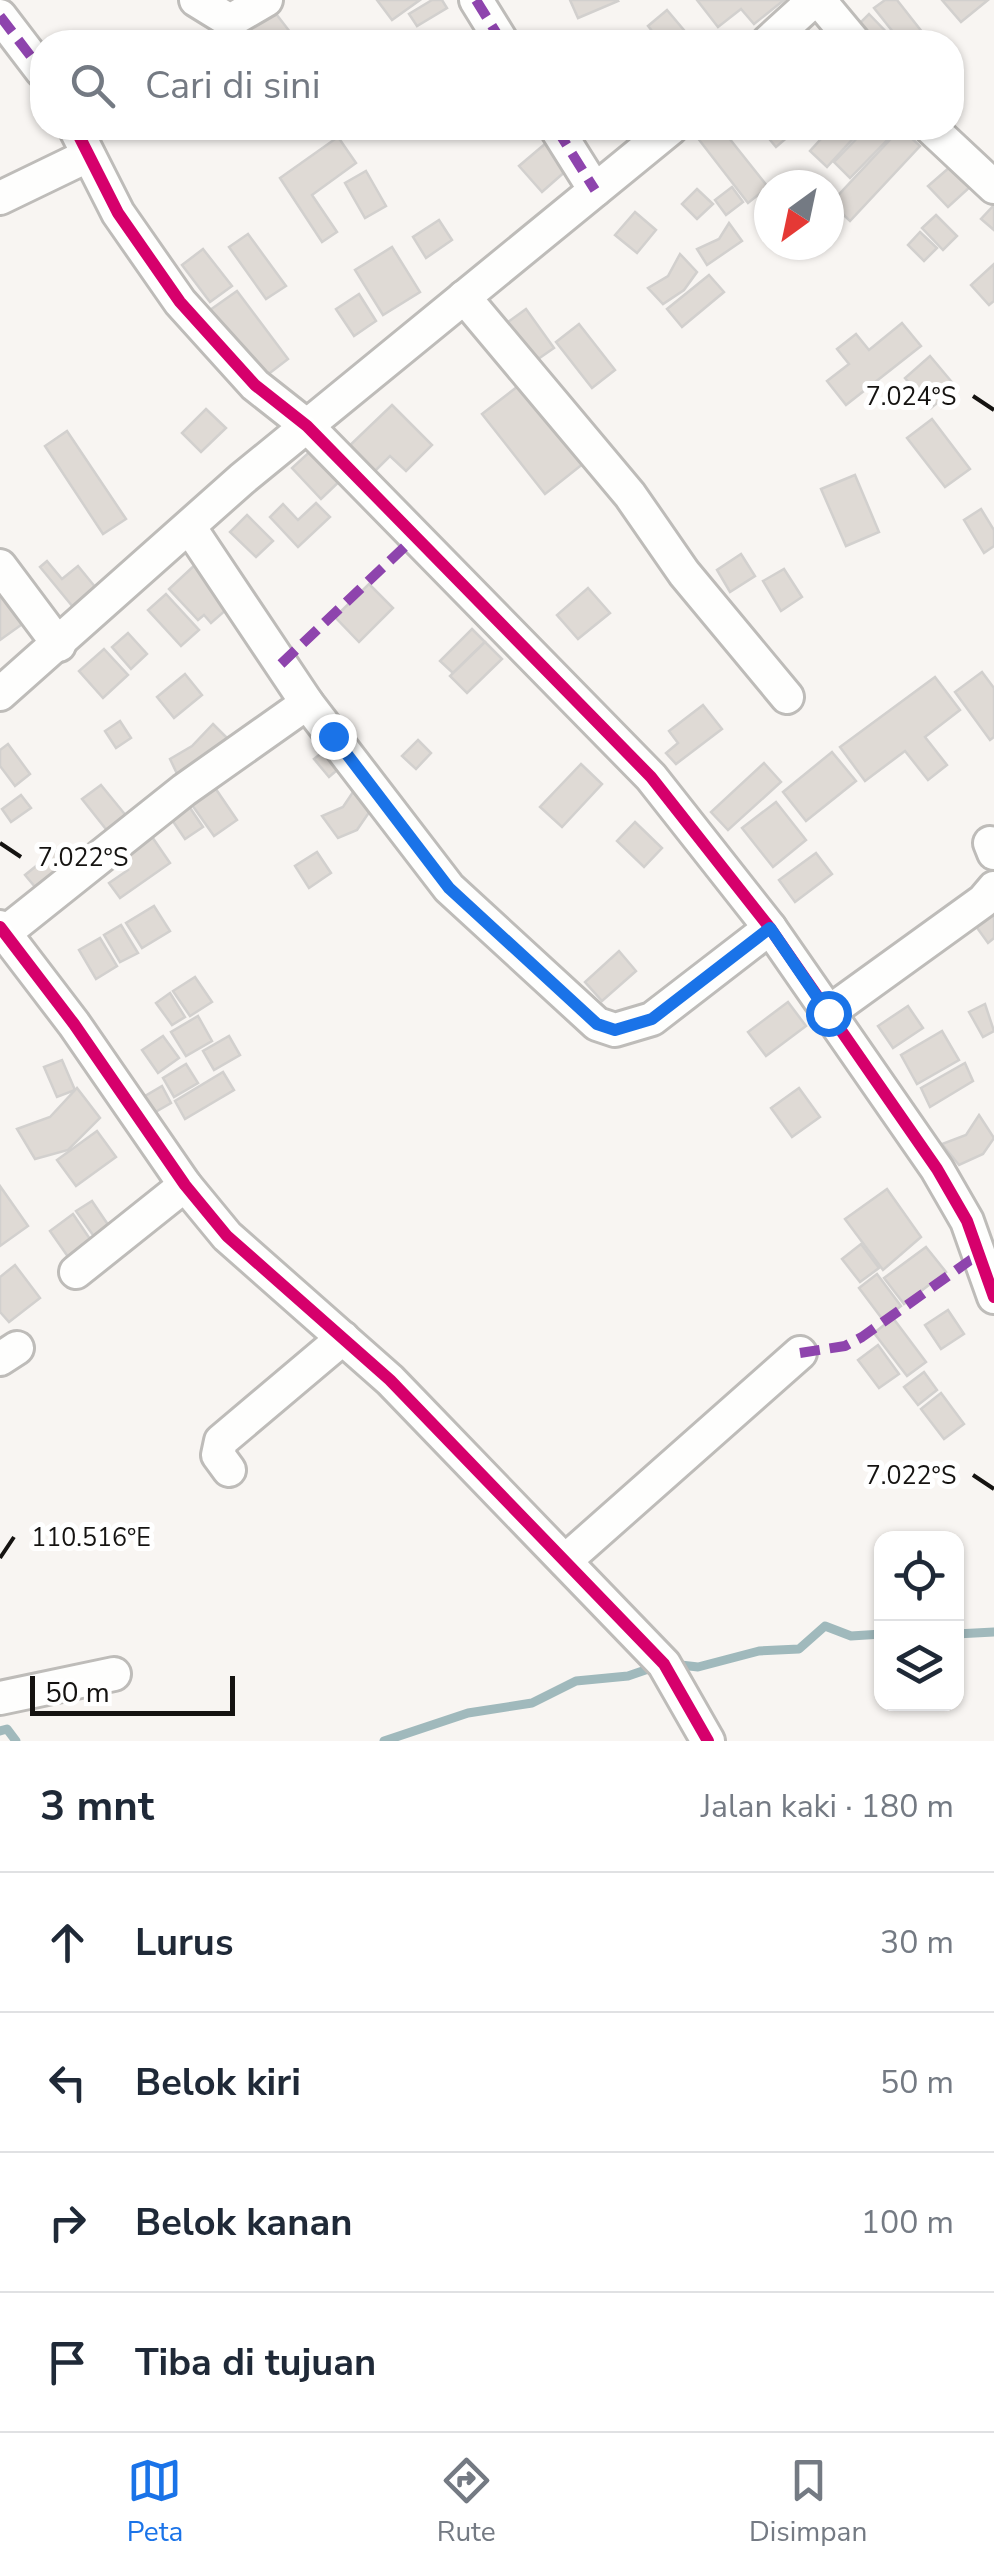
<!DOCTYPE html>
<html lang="id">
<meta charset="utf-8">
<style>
:root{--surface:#fff;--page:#f6f6f7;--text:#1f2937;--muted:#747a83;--line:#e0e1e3;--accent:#1a73e8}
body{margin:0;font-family:"Nunito Sans",sans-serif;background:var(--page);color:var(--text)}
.controls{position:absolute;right:30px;bottom:30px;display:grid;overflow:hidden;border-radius:20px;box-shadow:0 2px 8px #0004}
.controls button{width:90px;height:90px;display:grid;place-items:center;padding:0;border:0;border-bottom:2px solid var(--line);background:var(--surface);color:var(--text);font:50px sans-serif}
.compass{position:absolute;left:754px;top:170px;width:90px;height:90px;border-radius:50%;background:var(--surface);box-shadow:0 2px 8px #0004;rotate:213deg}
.scale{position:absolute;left:30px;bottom:25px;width:205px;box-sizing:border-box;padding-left:10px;border:5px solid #151311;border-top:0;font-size:28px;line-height:35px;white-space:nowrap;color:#151311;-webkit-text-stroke:8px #fff;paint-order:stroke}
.stop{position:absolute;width:30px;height:30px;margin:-22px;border:8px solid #1a73e8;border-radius:50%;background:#fff}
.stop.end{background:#1a73e8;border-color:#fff;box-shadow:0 2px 10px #0008}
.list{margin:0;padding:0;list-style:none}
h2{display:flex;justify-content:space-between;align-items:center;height:130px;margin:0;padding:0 40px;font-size:42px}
h2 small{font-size:32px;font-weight:400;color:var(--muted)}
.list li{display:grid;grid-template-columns:65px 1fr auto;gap:30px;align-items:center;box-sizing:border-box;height:140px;padding:0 40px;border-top:2px solid var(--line)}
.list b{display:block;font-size:38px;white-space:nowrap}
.list em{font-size:32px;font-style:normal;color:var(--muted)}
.icon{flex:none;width:55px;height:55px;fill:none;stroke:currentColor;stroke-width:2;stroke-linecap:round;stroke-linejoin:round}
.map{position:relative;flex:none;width:994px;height:1741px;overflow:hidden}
.search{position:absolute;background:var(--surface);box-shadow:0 2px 8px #0004;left:30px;right:30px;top:30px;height:110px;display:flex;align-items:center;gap:25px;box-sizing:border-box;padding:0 35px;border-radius:40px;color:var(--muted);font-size:38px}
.sheet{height:690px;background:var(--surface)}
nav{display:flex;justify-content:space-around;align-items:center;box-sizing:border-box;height:140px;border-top:2px solid var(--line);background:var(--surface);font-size:28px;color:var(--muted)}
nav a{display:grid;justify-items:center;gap:5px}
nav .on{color:var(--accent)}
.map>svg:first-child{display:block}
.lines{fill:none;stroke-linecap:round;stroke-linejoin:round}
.stream{stroke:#a0b9bc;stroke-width:9}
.building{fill:#dfdad5;stroke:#d2d0ce;stroke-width:2.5}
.minor-casing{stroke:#bebcb9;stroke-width:38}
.minor{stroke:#fefefd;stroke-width:32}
.quiet{stroke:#8e44ad;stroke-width:10;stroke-dasharray:20 10;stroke-linecap:butt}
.cycleway-casing{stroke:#fff;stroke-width:19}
.cycleway{stroke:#d6006c;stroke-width:12}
.route{stroke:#1a73e8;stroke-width:12}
.ticks{fill:none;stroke:#151311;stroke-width:4}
.ticks-label{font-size:25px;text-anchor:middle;fill:#151311;stroke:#fff;stroke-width:10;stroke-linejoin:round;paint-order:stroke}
</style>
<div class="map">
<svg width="994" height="1741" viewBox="0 0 994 1741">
<rect width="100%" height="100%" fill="#f8f5f2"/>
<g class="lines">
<g class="stream">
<path d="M 956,1634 L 994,1632"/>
<path d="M 672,1664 L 698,1667 L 759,1651 L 799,1649 L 825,1626 L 851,1636 L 882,1634"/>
<path d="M 0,1731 L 7,1729 L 16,1741"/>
<path d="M 384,1741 L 468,1713 L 532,1703 L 576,1681 L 628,1676 L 657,1666"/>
</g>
</g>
<g class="building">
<path d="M 377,0 L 420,0 L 392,20 Z"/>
<path d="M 432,0 L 442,0 L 447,8 L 417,26 L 409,14 Z"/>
<path d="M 570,0 L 617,0 L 618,1 L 578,18 Z"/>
<path d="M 697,0 L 784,0 L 754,24 L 741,9 L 718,27 Z"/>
<path d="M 885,0 L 897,0 L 930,42 L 901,42 L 874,8 Z"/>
<path d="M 942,0 L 988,0 L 961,22 Z"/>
<path d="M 270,6 L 297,41 L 295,42 L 260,42 L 246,24 Z"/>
<path d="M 667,10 L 694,42 L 661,42 L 648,26 Z"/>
<path d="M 869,14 L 896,42 L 861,42 L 851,32 Z"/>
<path d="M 690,128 L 721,128 L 768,187 L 748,203 Z"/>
<path d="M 760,128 L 794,128 L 796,130 L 776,147 Z"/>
<path d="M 831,128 L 852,128 L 858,133 L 827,167 L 810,151 Z"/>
<path d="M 867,128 L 888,128 L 894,133 L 850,178 L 834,162 Z"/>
<path d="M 901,128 L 920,146 L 850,221 L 831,203 Z"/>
<path d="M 338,137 L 356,163 L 312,195 L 337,232 L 322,242 L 280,178 Z"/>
<path d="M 546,143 L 568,169 L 542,192 L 519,166 Z"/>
<path d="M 951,166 L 970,187 L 948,207 L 928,186 Z"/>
<path d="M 366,171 L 386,206 L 365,218 L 345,183 Z"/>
<path d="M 732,187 L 743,202 L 726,215 L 715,200 Z"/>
<path d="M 697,189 L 713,204 L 697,219 L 682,204 Z"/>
<path d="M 994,205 L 994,230 L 981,219 Z"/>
<path d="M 635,212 L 656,230 L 637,253 L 615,235 Z"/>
<path d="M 936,215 L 957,236 L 943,250 L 922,228 Z"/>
<path d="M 439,220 L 452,240 L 426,258 L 413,237 Z"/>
<path d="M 729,223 L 742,241 L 707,265 L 697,249 L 719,239 Z"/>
<path d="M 920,232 L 937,248 L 924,261 L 908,245 Z"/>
<path d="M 248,234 L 286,286 L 266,299 L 229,247 Z"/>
<path d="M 392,247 L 420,292 L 383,315 L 355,270 Z"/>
<path d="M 203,249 L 232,286 L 210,302 L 182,265 Z"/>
<path d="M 680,254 L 697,272 L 684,290 L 663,304 L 648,288 L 668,276 Z"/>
<path d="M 994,264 L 994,301 L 989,305 L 971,285 Z"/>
<path d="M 709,275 L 724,292 L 682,327 L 667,309 Z"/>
<path d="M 237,291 L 288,359 L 262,379 L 210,310 Z"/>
<path d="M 359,294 L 376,321 L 354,336 L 336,309 Z"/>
<path d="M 526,309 L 554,348 L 528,366 L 501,327 Z"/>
<path d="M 902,323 L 921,346 L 846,405 L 827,381 L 849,364 L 837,349 L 856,334 L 869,350 Z"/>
<path d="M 579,324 L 615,370 L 592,388 L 556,342 Z"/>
<path d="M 930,356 L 956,387 L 931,408 L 905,378 Z"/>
<path d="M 526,380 L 589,459 L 545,494 L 482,414 Z"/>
<path d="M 392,405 L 432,445 L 406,471 L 390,456 L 371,475 L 346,449 Z"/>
<path d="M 206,409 L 226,428 L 201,452 L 182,433 Z"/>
<path d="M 932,419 L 970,469 L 945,487 L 907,438 Z"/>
<path d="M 67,431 L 126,519 L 103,534 L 45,446 Z"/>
<path d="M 315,447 L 343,478 L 321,499 L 292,468 Z"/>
<path d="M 855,475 L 879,532 L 846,546 L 821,489 Z"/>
<path d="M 316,503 L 330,517 L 298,547 L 270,517 L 283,504 L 298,520 Z"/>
<path d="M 981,509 L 994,530 L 994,546 L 984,553 L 964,520 Z"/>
<path d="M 247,515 L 273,541 L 256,557 L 230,532 Z"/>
<path d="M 741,554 L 755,576 L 730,592 L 717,570 Z"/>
<path d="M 47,561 L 62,579 L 78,566 L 96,588 L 73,607 L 40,567 Z"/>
<path d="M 198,562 L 235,602 L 211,623 L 204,615 L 198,620 L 169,589 Z"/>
<path d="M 784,569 L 802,597 L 781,611 L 763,581 Z"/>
<path d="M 0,583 L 28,620 L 0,640 Z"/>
<path d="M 369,584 L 393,608 L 359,642 L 335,617 Z"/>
<path d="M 588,588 L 610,613 L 578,639 L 557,615 Z"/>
<path d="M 166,594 L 199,630 L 181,646 L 148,610 Z"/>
<path d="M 472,629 L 485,642 L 453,673 L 440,661 Z"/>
<path d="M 128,633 L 147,654 L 131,669 L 112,647 Z"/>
<path d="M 485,642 L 502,659 L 467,693 L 450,676 Z"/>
<path d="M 104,649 L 128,675 L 103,698 L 79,671 Z"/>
<path d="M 982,672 L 994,688 L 994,737 L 990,740 L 955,692 Z"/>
<path d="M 185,674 L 202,695 L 174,718 L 157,697 Z"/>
<path d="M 935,677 L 960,710 L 925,737 L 947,765 L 928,780 L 905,751 L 865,781 L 840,747 Z"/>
<path d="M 703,705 L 722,729 L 676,764 L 666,753 L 678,743 L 669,731 Z"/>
<path d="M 120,721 L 131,738 L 116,748 L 105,731 Z"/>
<path d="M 213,724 L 228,739 L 180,780 L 170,759 L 192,746 Z"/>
<path d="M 418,740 L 431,753 L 416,769 L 402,756 Z"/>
<path d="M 8,744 L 30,774 L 15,786 L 0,766 L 0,750 Z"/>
<path d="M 329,747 L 343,765 L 329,777 L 314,759 Z"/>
<path d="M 832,752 L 856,781 L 806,821 L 783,792 Z"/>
<path d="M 764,763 L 781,782 L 728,830 L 711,812 Z"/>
<path d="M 581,764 L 602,784 L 562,827 L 540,807 Z"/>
<path d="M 209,779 L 237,820 L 214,836 L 185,795 Z"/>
<path d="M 101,785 L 132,823 L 113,838 L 82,799 Z"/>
<path d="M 355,789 L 372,808 L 357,830 L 338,838 L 322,816 L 343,807 Z"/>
<path d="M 21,795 L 31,808 L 11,822 L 2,809 Z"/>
<path d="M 182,796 L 203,827 L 185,839 L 164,808 Z"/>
<path d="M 776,802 L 806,840 L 773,867 L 742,828 Z"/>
<path d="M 635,822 L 662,848 L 644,867 L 617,841 Z"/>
<path d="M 148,831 L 170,863 L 120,898 L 109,883 L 128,870 L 116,853 Z"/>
<path d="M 61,846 L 77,865 L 41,894 L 25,875 Z"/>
<path d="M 317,852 L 331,873 L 309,888 L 295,866 Z"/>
<path d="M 816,853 L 832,874 L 795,902 L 779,880 Z"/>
<path d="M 994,900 L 994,938 L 988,943 L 970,918 Z"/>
<path d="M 154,906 L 170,931 L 142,948 L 126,923 Z"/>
<path d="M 121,925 L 138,953 L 120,962 L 104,935 Z"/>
<path d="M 100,938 L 117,966 L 96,979 L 79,950 Z"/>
<path d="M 619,951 L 636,971 L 602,1001 L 585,982 Z"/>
<path d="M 195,977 L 212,1002 L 190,1016 L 173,991 Z"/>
<path d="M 170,993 L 185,1017 L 172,1025 L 156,1003 Z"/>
<path d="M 788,1002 L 806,1026 L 766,1056 L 748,1032 Z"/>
<path d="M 985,1004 L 994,1031 L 983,1037 L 969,1012 Z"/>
<path d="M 908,1006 L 923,1028 L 893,1048 L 878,1026 Z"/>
<path d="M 198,1016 L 212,1041 L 186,1056 L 171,1032 Z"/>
<path d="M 942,1031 L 959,1060 L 917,1084 L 901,1055 Z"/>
<path d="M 163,1036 L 179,1058 L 158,1073 L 142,1050 Z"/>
<path d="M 229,1036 L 240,1055 L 214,1070 L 203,1051 Z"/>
<path d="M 62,1060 L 75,1090 L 57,1097 L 44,1067 Z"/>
<path d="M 965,1063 L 973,1081 L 930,1107 L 921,1088 Z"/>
<path d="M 186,1064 L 198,1083 L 174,1097 L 163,1078 Z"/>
<path d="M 223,1072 L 234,1090 L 185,1119 L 175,1101 Z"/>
<path d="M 162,1086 L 171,1103 L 150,1115 L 140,1099 Z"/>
<path d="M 77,1088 L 100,1118 L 68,1150 L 35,1159 L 17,1129 L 50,1117 Z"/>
<path d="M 799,1088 L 820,1117 L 792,1137 L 771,1108 Z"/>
<path d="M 979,1115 L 994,1138 L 983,1154 L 959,1165 L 942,1144 L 966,1135 Z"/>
<path d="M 97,1131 L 116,1157 L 76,1186 L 57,1160 Z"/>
<path d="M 0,1186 L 28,1226 L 0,1246 Z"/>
<path d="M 887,1189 L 921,1237 L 883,1270 L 845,1219 Z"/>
<path d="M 92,1201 L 113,1232 L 98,1242 L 76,1211 Z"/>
<path d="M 73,1214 L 94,1245 L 71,1261 L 50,1231 Z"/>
<path d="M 861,1244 L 879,1268 L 860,1282 L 842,1259 Z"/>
<path d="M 926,1247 L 946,1272 L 904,1304 L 884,1278 Z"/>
<path d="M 15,1265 L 40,1298 L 9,1322 L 0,1312 L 0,1277 Z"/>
<path d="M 877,1274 L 901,1306 L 883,1320 L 859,1288 Z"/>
<path d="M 948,1310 L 964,1334 L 941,1349 L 925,1325 Z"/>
<path d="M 893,1318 L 926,1362 L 907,1376 L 874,1333 Z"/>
<path d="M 878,1345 L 899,1374 L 879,1388 L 858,1360 Z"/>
<path d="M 924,1372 L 937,1390 L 918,1405 L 904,1387 Z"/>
<path d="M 941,1393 L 964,1424 L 944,1439 L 921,1409 Z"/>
</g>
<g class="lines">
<g class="minor-casing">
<g id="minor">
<path d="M 196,0 L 230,21 L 266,0"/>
<path d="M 476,0 L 502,42"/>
<path d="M 819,0 L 854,42"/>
<path d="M 0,16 L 42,71"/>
<path d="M 768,42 L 814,0"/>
<path d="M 75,128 L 118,213 L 180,302 L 255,385 L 307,426 L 651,777 L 770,928 L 937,1169 L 967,1221 L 994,1297"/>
<path d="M 556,128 L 595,190"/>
<path d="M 931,128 L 994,187"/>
<path d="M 0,198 L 87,156"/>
<path d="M 464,297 L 630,495 L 684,573 L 787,697"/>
<path d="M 190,528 L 307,703 L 449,888 L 597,1024 L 615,1030 L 652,1019 L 770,928"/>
<path d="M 0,566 L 59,645"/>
<path d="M 0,694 L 242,479 L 671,128"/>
<path d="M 990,843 L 994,853"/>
<path d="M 0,927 L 74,1024 L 185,1185 L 227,1236 L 390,1380 L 664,1664 L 708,1741"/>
<path d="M 6,932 L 184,790 L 307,703"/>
<path d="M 828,1013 L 983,901 L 994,888"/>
<path d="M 76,1272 L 185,1185"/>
<path d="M 0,1359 L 17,1348"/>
<path d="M 229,1470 L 218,1455 L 221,1441 L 343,1338"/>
<path d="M 565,1561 L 800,1353"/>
<path d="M 0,1698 L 114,1674"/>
</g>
</g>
<use href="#minor" class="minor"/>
<g class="quiet">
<path d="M 476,0 L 502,42"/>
<path d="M 0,16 L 42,71"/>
<path d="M 556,128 L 595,190"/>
<path d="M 281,664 L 415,537"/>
<path d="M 800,1353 L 845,1346 L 862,1337 L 979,1254"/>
</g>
<g class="cycleway-casing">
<g id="cycleway">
<path d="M 75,128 L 118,213 L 180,302 L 255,385 L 307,426 L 651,777 L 770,928 L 937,1169 L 967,1221 L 994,1297"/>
<path d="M 0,927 L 74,1024 L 185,1185 L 227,1236 L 390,1380 L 664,1664 L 708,1741"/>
</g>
</g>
<use href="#cycleway" class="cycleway"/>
</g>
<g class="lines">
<path class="route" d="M 333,736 L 449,888 L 597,1024 L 615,1030 L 652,1019 L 770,928 L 828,1013"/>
</g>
<path class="ticks" d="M 973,396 L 994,410M 0,843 L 21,857M 973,1475 L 994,1489M 0,1558 L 14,1537"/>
<g class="ticks-label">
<text x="911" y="405">7.024°S</text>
<text x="83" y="866">7.022°S</text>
<text x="911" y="1484">7.022°S</text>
<text x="91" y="1546">110.516°E</text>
</g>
</svg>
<div class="controls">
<button><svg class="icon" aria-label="locate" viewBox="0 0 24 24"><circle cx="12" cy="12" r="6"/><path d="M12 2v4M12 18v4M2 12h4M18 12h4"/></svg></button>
<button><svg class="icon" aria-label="layers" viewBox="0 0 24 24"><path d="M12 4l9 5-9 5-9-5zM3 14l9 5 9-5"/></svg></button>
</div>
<svg class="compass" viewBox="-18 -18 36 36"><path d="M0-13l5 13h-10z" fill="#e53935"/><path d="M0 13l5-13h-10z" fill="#747a83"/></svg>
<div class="scale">50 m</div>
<div class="stop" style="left:828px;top:1013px"></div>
<div class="stop end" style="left:333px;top:736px"></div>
<div class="search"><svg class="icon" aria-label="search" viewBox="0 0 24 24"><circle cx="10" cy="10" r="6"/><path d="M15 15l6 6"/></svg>Cari di sini</div>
</div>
<section class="sheet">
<h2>3 mnt<small>Jalan kaki · 180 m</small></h2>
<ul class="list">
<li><svg class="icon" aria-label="ahead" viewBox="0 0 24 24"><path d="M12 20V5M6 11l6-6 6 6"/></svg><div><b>Lurus</b></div><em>30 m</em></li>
<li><svg class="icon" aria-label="left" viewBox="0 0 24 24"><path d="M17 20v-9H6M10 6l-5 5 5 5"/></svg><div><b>Belok kiri</b></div><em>50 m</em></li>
<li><svg class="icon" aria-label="right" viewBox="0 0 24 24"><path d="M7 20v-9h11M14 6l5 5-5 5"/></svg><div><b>Belok kanan</b></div><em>100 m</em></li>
<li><svg class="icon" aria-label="arrive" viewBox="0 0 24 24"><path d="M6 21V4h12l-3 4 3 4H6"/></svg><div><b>Tiba di tujuan</b></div></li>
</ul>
</section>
<nav>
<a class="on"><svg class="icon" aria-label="map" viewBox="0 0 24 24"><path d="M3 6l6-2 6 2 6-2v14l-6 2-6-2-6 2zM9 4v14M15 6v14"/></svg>Peta</a>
<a><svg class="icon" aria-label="directions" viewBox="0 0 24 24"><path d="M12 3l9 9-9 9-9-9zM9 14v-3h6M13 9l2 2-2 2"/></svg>Rute</a>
<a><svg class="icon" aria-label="saved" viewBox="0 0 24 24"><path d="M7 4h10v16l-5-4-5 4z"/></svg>Disimpan</a>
</nav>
